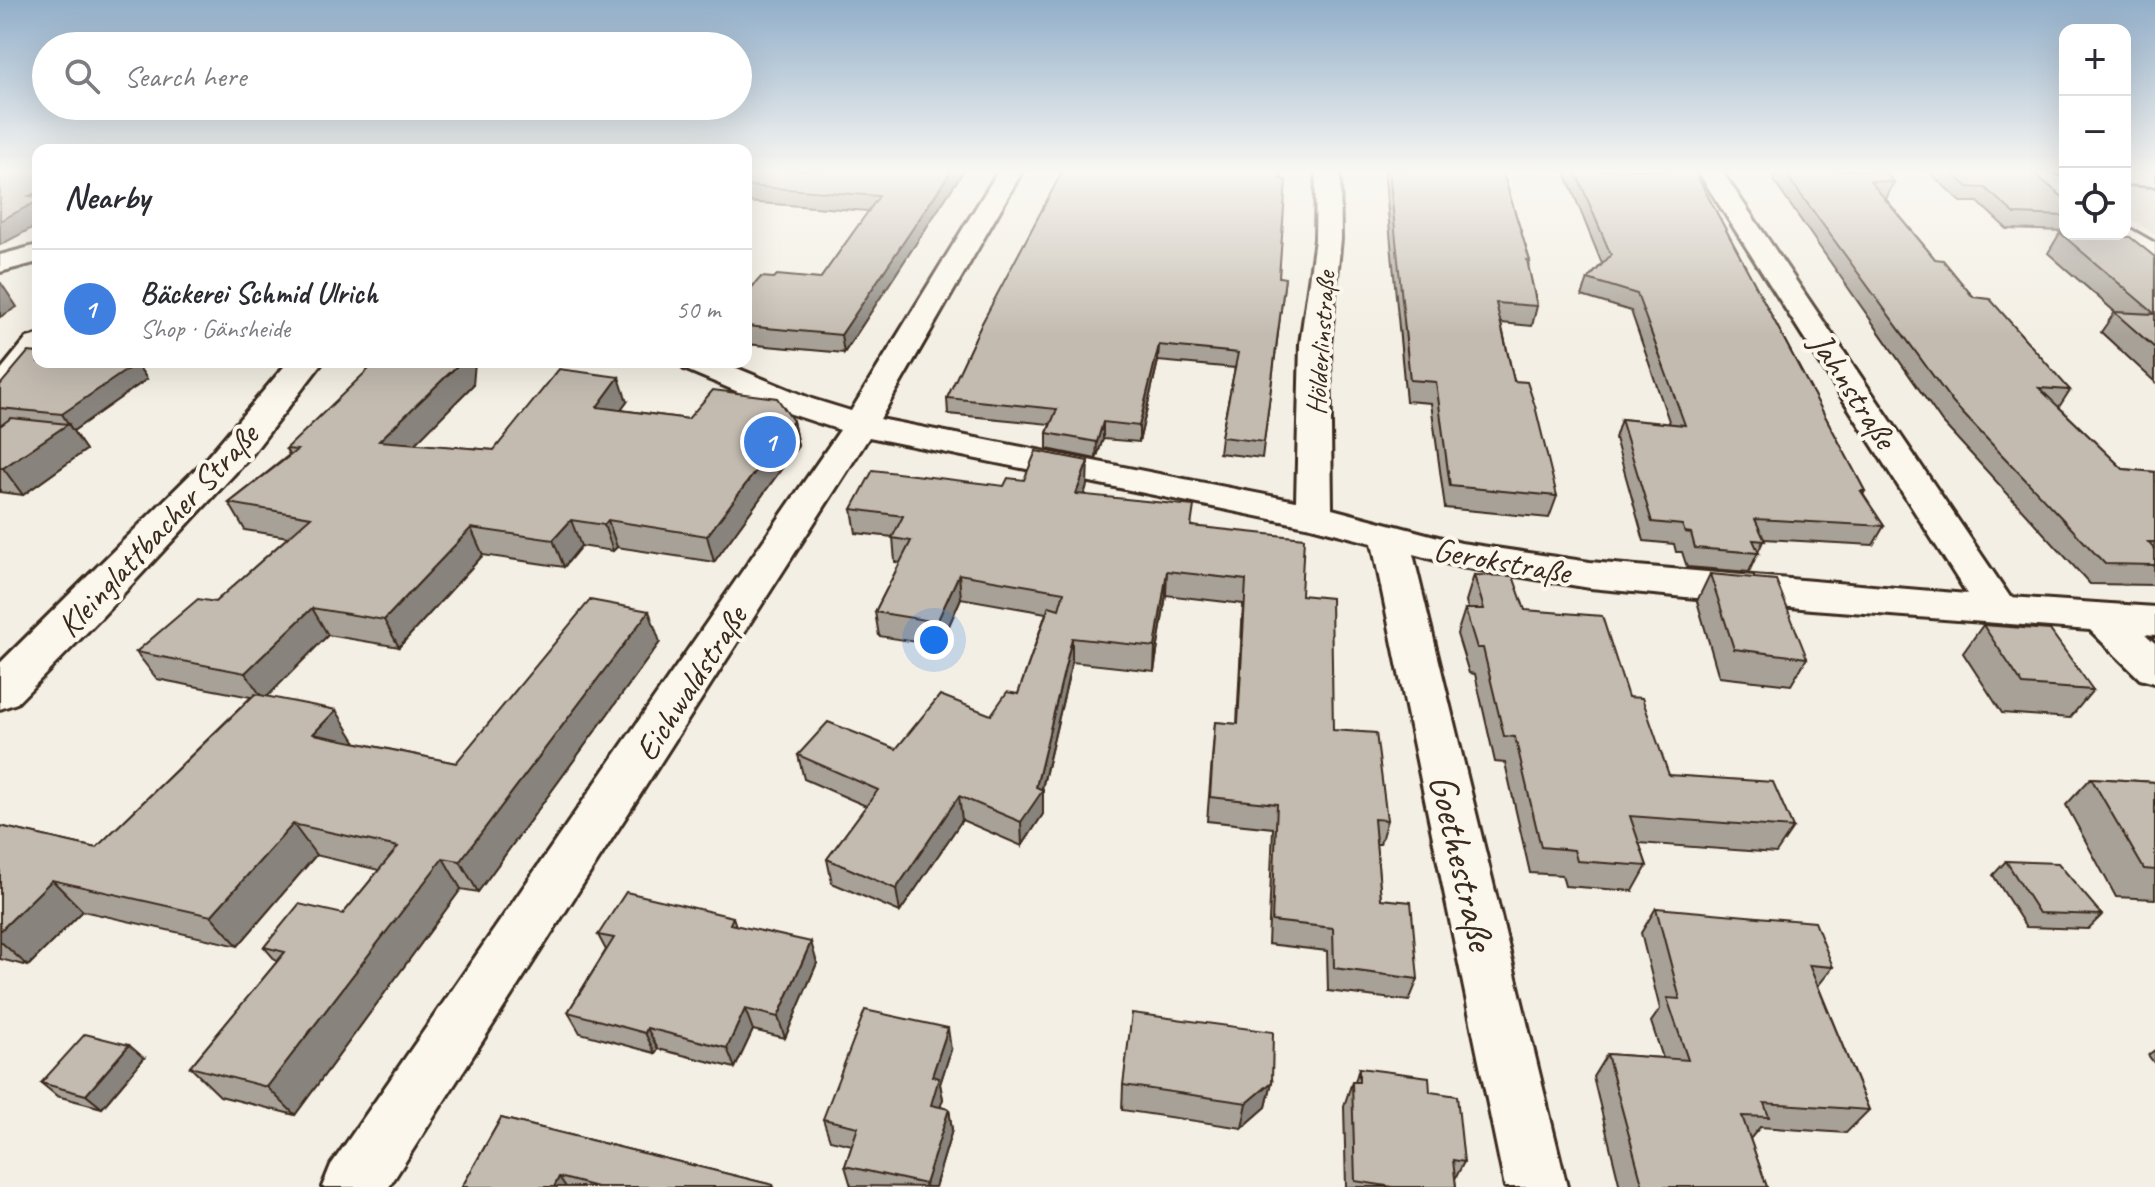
<!DOCTYPE html>
<meta charset="utf-8">
<style>
:root{--surface:#fff;--page:#f7f7f7;--text:#2b2b33;--muted:#7c7c81;--line:#e1e1e2;--accent:#1f6fb2}
body{margin:0;font-family:Caveat,sans-serif;background:var(--page);color:var(--text)}
.controls{position:absolute;right:24px;top:24px;display:grid;overflow:hidden;border-radius:16px;box-shadow:0 8px 32px #0002}
.controls button{width:72px;height:72px;display:grid;place-items:center;padding:0;border:0;border-bottom:2px solid var(--line);background:var(--surface);color:var(--text);font:40px sans-serif}
.you{position:absolute;left:934px;top:640px;width:28px;height:28px;margin:-20px;border:6px solid #fff;border-radius:50%;background:#1a73e8;box-shadow:0 0 0 12px #1a73e833}
.badge{display:grid;place-items:center;width:52px;height:52px;border-radius:50%;background:var(--accent);color:#fff;font-size:26px;font-weight:700}
.pin{position:absolute;translate:-50% -50%;border:4px solid #fff;box-shadow:0 2px 8px #0006}
.list{margin:0;padding:0;list-style:none}
h2{display:flex;justify-content:space-between;align-items:center;height:104px;margin:0;padding:0 32px;font-size:34px}
h2 small{font-size:26px;font-weight:400;color:var(--muted)}
.list li{display:grid;grid-template-columns:52px 1fr auto;gap:24px;align-items:center;box-sizing:border-box;height:120px;padding:0 32px;border-top:2px solid var(--line)}
.list b{display:block;font-size:30px;white-space:nowrap}
.list p{margin:0;font-size:26px;white-space:nowrap;color:var(--muted)}
.list em{font-size:26px;font-style:normal;color:var(--muted)}
.icon{flex:none;width:44px;height:44px;fill:none;stroke:currentColor;stroke-width:2;stroke-linecap:round;stroke-linejoin:round}
.map{position:relative;flex:none;width:2155px;height:1187px;overflow:hidden}
.search{position:absolute;background:var(--surface);box-shadow:0 8px 32px #0002;left:32px;top:32px;width:720px;height:88px;display:flex;align-items:center;gap:20px;box-sizing:border-box;padding:0 28px;border-radius:44px;color:var(--muted);font-size:30px}
.panel{position:absolute;background:var(--surface);box-shadow:0 8px 32px #0002;left:32px;top:144px;width:720px;height:224px;border-radius:16px}
.map>svg:first-child{display:block}
.built{fill:#e5dfd4}
.lines{fill:none;stroke-linecap:round;stroke-linejoin:round}
.minor-casing{stroke:#3b2a1e;stroke-width:6}
.tertiary-casing{stroke:#3b2a1e;stroke-width:6}
.minor{fill:#fbf7ec;fill-rule:evenodd}
.tertiary{fill:#fbf7ec;fill-rule:evenodd}
.wall{fill:#a8a197;stroke:#3b2a1e;stroke-width:2}
.shaded-wall{fill:#88837b;stroke:#3b2a1e;stroke-width:2}
.building{fill:#c3bbb0;stroke:#3b2a1e;stroke-width:2}
.labels{text-anchor:middle;stroke-width:8;stroke-linejoin:round;paint-order:stroke}
.far-street-label{font-size:28px;fill:#3b2a1e;stroke:#fbf7ec}
.street-label{font-size:34px;fill:#3b2a1e;stroke:#fbf7ec}
.near-street-label{font-size:40px;fill:#3b2a1e;stroke:#fbf7ec}
</style>
<div class="map">
<svg width="2155" height="1187" viewBox="0 0 2155 1187">
<rect width="100%" height="100%" fill="#f3efe4"/>
<filter id="ink" filterUnits="userSpaceOnUse"><feTurbulence type="fractalNoise" baseFrequency=".0125" numOctaves="2"/><feDisplacementMap in="SourceGraphic" scale="16" xChannelSelector="R" yChannelSelector="G"/><feConvolveMatrix kernelMatrix="1 2 1 2 8 2 1 2 1" color-interpolation-filters="sRGB"/></filter>
<g filter="url(#ink)">
<path class="built" d="M 2125,170 L 2155,170 L 2155,235 L 2125,214 Z"/>
<g class="lines">
<g class="minor-casing">
<g id="minor">
<path d="M 999,170 L 1023,170 L 880,419 L 1296,501 L 1300,344 L 1315,239 L 1316,170 L 1340,170 L 1341,239 L 1330,344 L 1332,509 L 1461,543 L 1590,562 L 1967,594 L 1697,170 L 1721,170 L 2010,597 L 2155,607 L 2155,635 L 2145,634 L 2155,643 L 2155,683 L 2140,679 L 2090,630 L 1812,609 L 1590,588 L 1461,567 L 1413,554 L 1567,1187 L 1505,1187 L 1372,543 L 1311,527 L 869,437 L 389,1187 L 322,1187 L 331,1165 L 840,430 L 788,413 L 684,369 L 679,362 L 722,362 L 812,399 L 851,411 Z"/>
<path d="M 2022,170 L 2049,170 L 2065,181 L 2065,199 L 2056,197 Z"/>
<path d="M 2125,170 L 2155,172 L 2155,186 L 2125,184 Z"/>
<path d="M 2125,226 L 2155,243 L 2155,264 C 2140,260 2120,247 2111,234 L 2125,234 Z"/>
<path d="M 38,245 L 38,262 L 0,272 L 0,255 Z"/>
<path d="M 38,335 L 40,362 L 11,399 L 0,402 L 0,371 L 27,338 Z"/>
</g>
</g>
<g class="tertiary-casing">
<path id="tertiary" d="M 288,362 L 323,362 L 250,457 L 97,622 L 17,703 L 0,709 L 0,663 L 204,461 Z"/>
</g>
<use href="#minor" class="minor"/>
<use href="#tertiary" class="tertiary"/>
</g>
<g class="wall">
<path d="M 746,170 L 964,170 L 844,353 L 746,344 L 746,294 L 774,278 L 820,279 L 869,211 L 746,202 Z"/>
<path d="M 1384,170 L 1502,170 L 1530,261 L 1528,267 L 1537,306 L 1532,326 L 1501,323 L 1514,381 L 1557,496 L 1549,518 L 1445,508 L 1431,403 L 1406,401 Z"/>
<path d="M 1564,170 L 1694,170 L 1865,491 L 1863,495 L 1884,526 L 1873,545 L 1764,539 L 1749,572 L 1687,567 L 1682,552 L 1676,552 L 1674,544 L 1644,541 L 1615,438 L 1621,419 L 1670,424 L 1631,311 L 1582,296 L 1588,279 L 1602,264 Z"/>
<path d="M 1777,170 L 1883,170 L 1894,182 L 1886,199 L 1885,198 L 1935,259 L 2070,390 L 2059,407 L 2123,469 L 2155,472 L 2154,585 L 2090,584 L 1942,422 L 1773,180 Z"/>
<path d="M 1927,170 L 2030,170 L 2065,199 L 2065,231 L 2007,229 L 1978,202 L 1961,202 Z"/>
<path d="M 1281,179 L 1279,277 L 1285,278 L 1262,458 L 1219,453 L 1221,437 L 1235,368 L 1158,361 L 1139,442 L 1103,439 L 1096,459 L 1047,449 L 1047,433 L 1050,424 L 948,414 L 947,398 Z"/>
<path d="M 2060,233 L 2155,257 L 2155,382 L 2101,332 L 2115,312 L 2048,253 Z"/>
<path d="M 38,362 L 143,362 L 138,366 L 147,379 L 73,431 L 86,450 L 23,495 L 0,492 L 0,426 L 3,424 L 0,424 L 0,385 Z"/>
<path d="M 473,385 L 414,444 L 494,450 L 627,402 L 621,410 L 688,419 L 793,421 L 798,446 L 714,562 L 617,547 L 613,551 L 581,546 L 564,567 L 483,555 L 399,647 L 328,635 L 267,696 L 355,741 L 354,742 L 456,763 L 660,642 L 478,892 L 461,889 L 295,1115 L 220,1096 L 190,1067 L 277,962 L 264,947 L 343,914 L 379,870 L 316,855 L 238,946 L 83,911 L 28,966 L 0,959 L 0,826 L 96,848 L 251,697 L 157,679 L 136,652 L 215,602 L 288,537 L 245,530 L 229,503 L 289,455 L 286,449 Z"/>
<path d="M 1024,480 L 1087,485 L 1084,495 L 1193,526 L 1301,595 L 1333,730 L 1387,820 L 1380,844 L 1376,844 L 1381,899 L 1418,979 L 1409,1001 L 1328,991 L 1327,951 L 1268,944 L 1273,828 L 1207,821 L 1215,722 L 1237,724 L 1243,604 L 1166,595 L 1154,671 L 1072,662 L 1042,789 L 1043,790 L 1043,814 L 1022,846 L 962,820 L 900,912 L 832,883 L 827,859 L 866,806 L 804,779 L 798,755 L 896,749 L 991,715 L 1018,694 L 1046,613 L 961,598 L 940,646 L 879,636 L 875,612 L 900,563 L 895,562 L 893,537 L 856,533 L 852,509 L 1004,486 Z"/>
<path d="M 1710,574 L 1807,658 L 1791,685 L 1719,677 L 1697,601 Z"/>
<path d="M 1474,575 L 1525,610 L 1628,697 L 1669,775 L 1793,828 L 1776,853 L 1639,843 L 1647,866 L 1633,891 L 1565,886 L 1562,875 L 1530,873 L 1505,763 L 1495,762 L 1475,674 L 1469,673 L 1457,634 L 1465,609 L 1468,609 L 1466,601 Z"/>
<path d="M 1983,625 L 2093,690 L 2070,718 L 2002,713 L 1963,653 Z"/>
<path d="M 2091,778 L 2155,782 L 2155,899 L 2116,897 L 2066,805 Z"/>
<path d="M 2006,861 L 2102,915 L 2088,929 L 2026,927 L 1993,875 Z"/>
<path d="M 1656,908 L 1833,967 L 1818,986 L 1869,1110 L 1846,1133 L 1760,1127 L 1750,1139 L 1767,1187 L 1620,1187 L 1593,1077 L 1607,1054 L 1663,1058 L 1651,1022 L 1660,1009 L 1641,933 Z"/>
<path d="M 733,917 L 736,926 L 817,963 L 785,1038 L 753,1030 L 735,1068 L 658,1049 L 655,1053 L 580,1033 L 568,1012 L 606,950 L 598,935 Z"/>
<path d="M 951,1050 L 940,1084 L 943,1099 L 940,1107 L 949,1109 L 952,1130 L 935,1187 L 851,1186 L 845,1166 L 852,1145 L 830,1140 L 823,1119 Z"/>
<path d="M 2155,1050 L 2155,1064 L 2148,1055 Z"/>
<path d="M 144,1058 L 102,1108 L 57,1096 L 41,1083 Z"/>
<path d="M 1359,1068 L 1430,1092 L 1464,1162 L 1455,1179 L 1456,1187 L 1346,1187 L 1344,1106 L 1352,1082 L 1355,1082 Z"/>
<path d="M 1272,1082 L 1266,1107 L 1242,1128 L 1122,1110 L 1123,1085 Z"/>
<path d="M 501,1118 L 773,1185 L 774,1187 L 462,1187 Z"/>
</g>
<g class="shaded-wall">
<path d="M 952,170 L 964,170 L 844,353 L 841,335 Z"/>
<path d="M 38,192 L 38,225 L 0,245 L 0,221 L 29,196 Z"/>
<path d="M 1,283 L 17,307 L 0,317 L 0,284 Z"/>
<path d="M 1159,345 L 1158,361 L 1139,442 L 1139,426 Z"/>
<path d="M 112,362 L 143,362 L 138,366 L 147,379 L 73,431 L 62,414 Z"/>
<path d="M 461,362 L 475,362 L 473,385 L 392,467 L 379,441 Z"/>
<path d="M 619,377 L 627,402 L 605,432 L 597,407 Z"/>
<path d="M 793,421 L 798,446 L 714,562 L 707,536 Z"/>
<path d="M 1103,422 L 1103,439 L 1096,459 L 1097,442 Z"/>
<path d="M 68,424 L 86,450 L 23,495 L 3,468 Z"/>
<path d="M 1088,461 L 1087,485 L 1076,518 L 1076,494 Z"/>
<path d="M 571,520 L 581,546 L 564,567 L 553,540 Z"/>
<path d="M 608,520 L 617,547 L 613,551 L 604,525 Z"/>
<path d="M 471,528 L 483,555 L 399,647 L 384,620 Z"/>
<path d="M 1167,571 L 1166,595 L 1154,671 L 1155,647 Z"/>
<path d="M 959,574 L 961,598 L 940,646 L 937,622 Z"/>
<path d="M 312,608 L 328,635 L 264,700 L 245,673 Z"/>
<path d="M 649,611 L 660,642 L 478,892 L 460,861 Z"/>
<path d="M 1072,638 L 1072,662 L 1041,792 L 1043,790 L 1043,814 L 1022,846 L 1021,822 L 1036,787 Z"/>
<path d="M 336,710 L 355,741 L 334,765 L 313,734 Z"/>
<path d="M 959,796 L 962,820 L 900,912 L 896,889 Z"/>
<path d="M 293,824 L 316,855 L 238,946 L 211,916 Z"/>
<path d="M 443,858 L 461,889 L 295,1115 L 267,1087 Z"/>
<path d="M 52,880 L 83,911 L 28,966 L 0,941 L 0,931 Z"/>
<path d="M 811,942 L 817,963 L 785,1038 L 778,1017 Z"/>
<path d="M 745,1009 L 753,1030 L 735,1068 L 727,1048 Z"/>
<path d="M 647,1028 L 658,1049 L 655,1053 L 645,1033 Z"/>
<path d="M 948,1028 L 951,1050 L 940,1084 L 943,1099 L 934,1126 L 931,1105 L 932,1076 Z"/>
<path d="M 129,1045 L 144,1058 L 102,1108 L 86,1095 Z"/>
<path d="M 1272,1082 L 1266,1107 L 1242,1128 L 1247,1103 Z"/>
<path d="M 949,1109 L 952,1130 L 935,1187 L 926,1187 L 925,1184 Z"/>
<path d="M 559,1177 L 566,1187 L 554,1187 Z"/>
</g>
<g class="building">
<path d="M 0,170 L 38,170 L 38,192 L 29,196 L 38,197 L 38,201 L 0,221 Z"/>
<path d="M 746,170 L 952,170 L 841,335 L 746,326 L 746,294 L 761,277 L 774,278 L 777,275 L 820,279 L 879,196 L 746,186 Z"/>
<path d="M 1063,170 L 1282,170 L 1280,179 L 1286,180 L 1279,277 L 1285,278 L 1264,442 L 1221,437 L 1238,353 L 1159,345 L 1139,426 L 1103,422 L 1097,442 L 1047,433 L 1057,409 L 947,398 L 982,323 Z"/>
<path d="M 1389,170 L 1502,170 L 1530,261 L 1527,260 L 1537,306 L 1496,303 L 1514,381 L 1527,382 L 1535,406 L 1557,496 L 1450,486 L 1436,382 L 1410,380 Z"/>
<path d="M 1575,170 L 1694,170 L 1865,491 L 1861,491 L 1884,526 L 1755,519 L 1765,541 L 1753,540 L 1759,553 L 1695,548 L 1691,533 L 1685,532 L 1682,525 L 1652,522 L 1621,419 L 1685,425 L 1637,294 L 1588,279 L 1611,255 Z"/>
<path d="M 1783,170 L 1883,170 L 1894,182 L 1870,181 L 1935,259 L 1943,260 L 1973,297 L 1990,299 L 2070,390 L 2039,388 L 2123,469 L 2155,472 L 2155,542 L 2148,542 L 2155,550 L 2155,565 L 2105,564 L 1953,403 Z"/>
<path d="M 1949,170 L 2030,170 L 2065,199 L 2065,216 L 2015,214 L 1985,188 L 1968,187 Z"/>
<path d="M 2060,233 L 2130,237 L 2155,257 L 2155,348 L 2114,312 L 2155,314 Z"/>
<path d="M 28,352 L 38,353 L 38,362 L 137,363 L 62,414 L 0,408 L 0,385 Z"/>
<path d="M 376,362 L 461,362 L 379,441 L 494,450 L 559,369 L 619,377 L 597,407 L 688,419 L 713,390 L 777,398 L 793,421 L 707,536 L 608,520 L 604,525 L 571,520 L 553,540 L 471,528 L 384,620 L 312,608 L 245,673 L 136,652 L 198,599 L 215,602 L 311,517 L 229,503 L 297,450 L 286,449 Z"/>
<path d="M 11,418 L 68,424 L 3,468 L 0,468 L 0,426 Z"/>
<path d="M 1036,451 L 1088,461 L 1076,494 L 1194,506 L 1191,526 L 1304,538 L 1301,595 L 1331,598 L 1333,730 L 1376,733 L 1387,820 L 1374,819 L 1381,899 L 1411,902 L 1418,979 L 1334,968 L 1333,928 L 1272,921 L 1277,804 L 1210,797 L 1215,722 L 1238,724 L 1246,580 L 1167,571 L 1155,647 L 1072,638 L 1036,787 L 1043,790 L 1021,822 L 959,796 L 896,889 L 827,859 L 878,790 L 798,755 L 828,722 L 896,749 L 940,695 L 991,715 L 1007,692 L 1018,694 L 1049,606 L 1059,609 L 1064,592 L 959,574 L 937,622 L 875,612 L 911,541 L 892,538 L 903,516 L 852,509 L 873,470 L 1004,486 L 1008,478 L 1024,480 Z"/>
<path d="M 1710,574 L 1776,580 L 1807,658 L 1734,649 Z"/>
<path d="M 1474,575 L 1513,576 L 1525,610 L 1602,616 L 1628,697 L 1642,698 L 1669,775 L 1773,782 L 1793,828 L 1630,816 L 1647,866 L 1577,861 L 1574,850 L 1541,847 L 1515,737 L 1504,736 L 1483,648 L 1477,648 L 1465,609 L 1484,609 Z"/>
<path d="M 590,600 L 649,611 L 460,861 L 443,858 L 267,1087 L 190,1067 L 285,952 L 264,947 L 299,904 L 343,914 L 398,847 L 293,824 L 211,916 L 52,880 L 0,931 L 0,826 L 96,848 L 255,694 L 336,710 L 313,734 L 456,763 Z"/>
<path d="M 1983,625 L 2050,630 L 2093,690 L 2023,685 Z"/>
<path d="M 2091,778 L 2155,782 L 2155,870 L 2144,869 Z"/>
<path d="M 2006,861 L 2058,863 L 2102,915 L 2039,913 Z"/>
<path d="M 626,892 L 733,917 L 730,924 L 811,942 L 778,1017 L 745,1009 L 727,1048 L 647,1028 L 645,1033 L 568,1012 L 614,938 L 598,935 Z"/>
<path d="M 1656,908 L 1815,922 L 1833,967 L 1809,965 L 1869,1110 L 1764,1103 L 1769,1117 L 1742,1116 L 1767,1187 L 1643,1187 L 1607,1054 L 1688,1060 L 1667,998 L 1680,999 Z"/>
<path d="M 865,1010 L 948,1028 L 932,1076 L 939,1078 L 931,1105 L 949,1109 L 925,1184 L 845,1166 L 858,1127 L 823,1119 Z"/>
<path d="M 1132,1013 L 1273,1032 L 1272,1082 L 1247,1103 L 1123,1085 Z"/>
<path d="M 85,1034 L 129,1045 L 86,1095 L 41,1083 Z"/>
<path d="M 1359,1068 L 1429,1077 L 1430,1092 L 1457,1096 L 1464,1162 L 1453,1160 L 1456,1187 L 1393,1187 L 1355,1181 L 1352,1082 L 1359,1082 Z"/>
<path d="M 501,1118 L 773,1185 L 772,1187 L 597,1187 L 559,1177 L 554,1187 L 462,1187 Z"/>
</g>
</g>
<linearGradient id="sky" x2="0" y2="1"><stop stop-color="#91aec9"/><stop offset="0.51" stop-color="#faf8f3"/><stop offset="1" stop-color="#faf8f3" stop-opacity="0"/></linearGradient>
<rect width="2155" height="336" fill="url(#sky)"/>
<g class="labels">
<g class="far-street-label">
<text transform="translate(1320 343) rotate(-86)" y="10">Hölderlinstraße</text>
</g>
<g class="street-label">
<text transform="translate(1854 390) rotate(57)" y="12">Jahnstraße</text>
<text transform="translate(157 530) rotate(-47)" y="12">Kleinglattbacher Straße</text>
<text transform="translate(1502 560) rotate(10)" y="12">Gerokstraße</text>
<text transform="translate(690 683) rotate(-57)" y="12">Eichwaldstraße</text>
</g>
<g class="near-street-label">
<text transform="translate(1463 862) rotate(77)" y="14">Goethestraße</text>
</g>
</g>
</svg>
<div class="controls">
<button>+</button>
<button>−</button>
<button><svg class="icon" aria-label="locate" viewBox="0 0 24 24"><circle cx="12" cy="12" r="6"/><path d="M12 2v4M12 18v4M2 12h4M18 12h4"/></svg></button>
</div>
<div class="you"></div>
<div class="pin badge" style="left:770px;top:442px;background:#3f7fe0">1</div>
<div class="search"><svg class="icon" aria-label="search" viewBox="0 0 24 24"><circle cx="10" cy="10" r="6"/><path d="M15 15l6 6"/></svg>Search here</div>
<section class="panel">
<h2>Nearby<small></small></h2>
<ul class="list">
<li><span class="badge" style="background:#3f7fe0">1</span><div><b>Bäckerei Schmid Ulrich</b><p>Shop · Gänsheide</p></div><em>50 m</em></li>
</ul>
</section>
</div>
